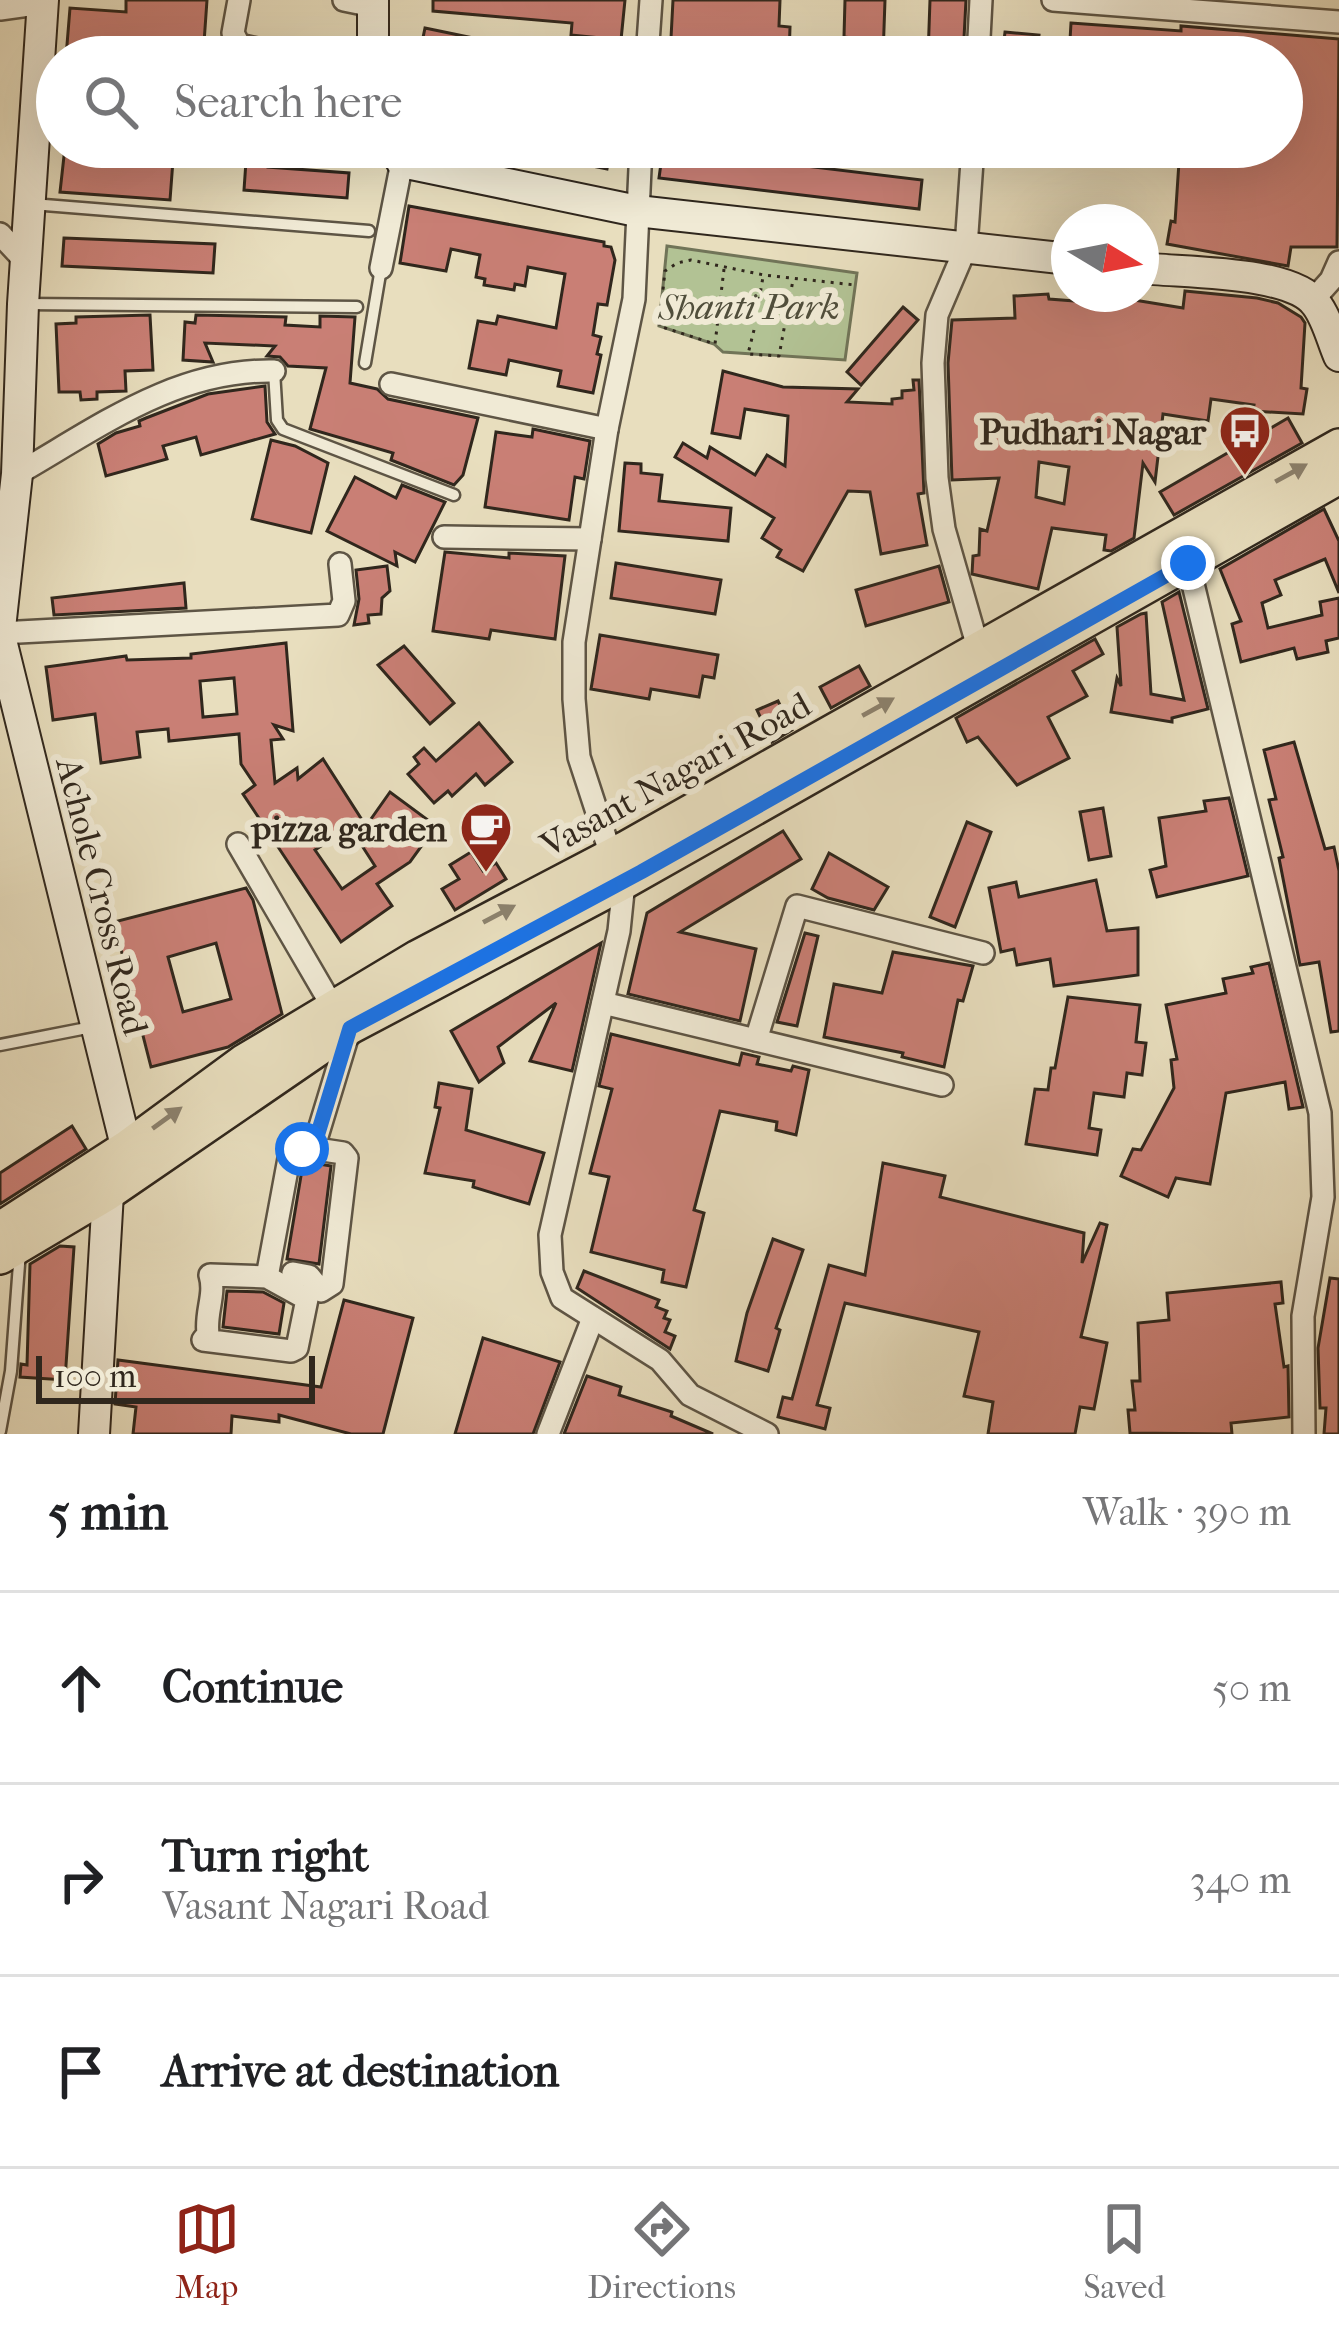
<!DOCTYPE html>
<meta charset="utf-8">
<style>
:root{--surface:#fff;--page:#f2f2f2;--text:#202124;--muted:#757577;--line:#e0e0e0;--accent:#8f2418}
body{margin:0;font-family:"IM FELL French Canon",serif;background:var(--page);color:var(--text)}
.compass{position:absolute;left:1051px;top:204px;width:108px;height:108px;border-radius:50%;background:var(--surface);box-shadow:0 12px 48px #0002;rotate:100deg}
.scale{position:absolute;left:36px;bottom:30px;width:279px;box-sizing:border-box;padding-left:12px;border:6px solid #30271d;border-top:0;font-size:33px;line-height:42px;white-space:nowrap;color:#30271d;-webkit-text-stroke:9px #f0ead5;paint-order:stroke}
.stop{position:absolute;width:36px;height:36px;margin:-27px;border:9px solid #1a73e8;border-radius:50%;background:#fff}
.stop.end{background:#1a73e8;border-color:#fff;box-shadow:0 3px 12px #0008}
.list{margin:0;padding:0;list-style:none}
h2{display:flex;justify-content:space-between;align-items:center;height:156px;margin:0;padding:0 48px;font-size:51px}
h2 small{font-size:39px;font-weight:400;color:var(--muted)}
.list li{display:grid;grid-template-columns:78px 1fr auto;gap:36px;align-items:center;box-sizing:border-box;height:192px;padding:0 48px;border-top:3px solid var(--line)}
.list b{display:block;font-size:45px;white-space:nowrap}
.list p{margin:0;font-size:39px;white-space:nowrap;color:var(--muted)}
.list em{font-size:39px;font-style:normal;color:var(--muted)}
.icon{flex:none;width:66px;height:66px;fill:none;stroke:currentColor;stroke-width:2;stroke-linecap:round;stroke-linejoin:round}
.map{position:relative;flex:none;width:1339px;height:1434px;overflow:hidden}
.search{position:absolute;background:var(--surface);box-shadow:0 12px 48px #0002;left:36px;right:36px;top:36px;height:132px;display:flex;align-items:center;gap:30px;box-sizing:border-box;padding:0 42px;border-radius:66px;color:var(--muted);font-size:45px}
.sheet{height:732px;background:var(--surface)}
nav{display:flex;justify-content:space-around;align-items:center;box-sizing:border-box;height:168px;border-top:3px solid var(--line);background:var(--surface);font-size:33px;color:var(--muted)}
nav a{display:grid;justify-items:center;gap:6px}
nav .on{color:var(--accent)}
.map>svg:first-child{display:block}
.green{fill:#b2c294;stroke:#717458;stroke-width:3}
.building{fill:#c97f75;stroke:#30271d;stroke-width:3;fill-rule:evenodd}
.lines{fill:none;stroke-linecap:round;stroke-linejoin:round}
.lane-casing{stroke:#5e5545;stroke-width:15}
.street-casing{stroke:#5e5545;stroke-width:26}
.secondary-casing{stroke:#30271d;stroke-width:34}
.primary-casing{stroke:#30271d;stroke-width:38}
.path{stroke:#30271d;stroke-width:3;stroke-dasharray:3 6;stroke-linecap:butt}
.lane{stroke:#f0ead5;stroke-width:10}
.street{stroke:#f0ead5;stroke-width:21}
.secondary{stroke:#f0ead5;stroke-width:30}
.primary{stroke:#e8debe;stroke-width:33}
.oneway{fill:#8c826e}
.route{stroke:#1a73e8;stroke-width:15}
.labels{text-anchor:middle;stroke-width:12;stroke-linejoin:round;paint-order:stroke}
.park-label{font-size:36px;font-style:italic;fill:#504e3b;stroke:#f0ead5}
.poi-label{font-size:36px;font-weight:bold;fill:#30271d;stroke:#f0ead5;text-anchor:end}
.street-label{font-size:36px;fill:#30271d;stroke:#f0ead5}
</style>
<div class="map">
<svg width="1339" height="1434" viewBox="0 0 1339 1434">
<rect width="100%" height="100%" fill="#e8debe"/>
<filter id="stains"><feTurbulence type="fractalNoise" baseFrequency=".00167" numOctaves="4"/><feColorMatrix values="0 0 0 0 .2 0 0 0 0 .09 0 0 0 0 .02 0 0 0 .5 -.17"/></filter>
<radialGradient id="worn" r=".72"><stop offset=".6" stop-color="#630" stop-opacity="0"/><stop offset="1" stop-color="#630" stop-opacity=".3"/></radialGradient>
<path class="green" d="M 667,246 L 857,273 L 845,360 L 723,352 L 714,344 L 659,326 Z"/>
<g class="building">
<path d="M 126,0 L 207,0 L 203,57 L 97,51 L 96,57 L 66,57 L 70,8 L 126,12 Z"/>
<path d="M 433,0 L 625,0 L 621,40 L 571,35 L 572,23 L 433,11 Z"/>
<path d="M 673,0 L 780,0 L 779,26 L 790,27 L 789,57 L 670,57 Z"/>
<path d="M 845,0 L 885,0 L 883,57 L 853,57 L 853,38 L 844,37 Z"/>
<path d="M 930,0 L 966,0 L 963,57 L 928,57 Z"/>
<path d="M 1071,23 L 1181,31 L 1181,26 L 1339,39 L 1337,247 L 1291,247 L 1288,266 L 1167,244 L 1171,221 L 1175,222 L 1180,147 L 1282,147 L 1282,57 L 1166,51 L 1166,57 L 1069,57 Z"/>
<path d="M 425,28 L 502,44 L 499,57 L 419,57 Z"/>
<path d="M 1005,32 L 1039,35 L 1037,57 L 1002,57 Z"/>
<path d="M 65,147 L 174,147 L 170,200 L 60,192 Z"/>
<path d="M 247,147 L 269,147 L 268,167 L 349,173 L 347,198 L 244,190 Z"/>
<path d="M 534,147 L 611,147 L 607,169 L 533,154 Z"/>
<path d="M 663,149 L 922,180 L 919,209 L 659,178 Z"/>
<path d="M 409,206 L 604,242 L 604,246 L 611,247 L 615,260 L 607,305 L 598,304 L 593,335 L 601,337 L 597,354 L 601,355 L 593,393 L 558,386 L 561,371 L 509,360 L 506,375 L 469,368 L 478,321 L 496,324 L 498,316 L 556,328 L 565,274 L 528,267 L 525,286 L 515,284 L 514,290 L 484,285 L 485,279 L 476,277 L 480,255 L 451,249 L 446,271 L 400,263 Z"/>
<path d="M 64,238 L 215,244 L 213,273 L 62,266 Z"/>
<path d="M 1185,291 L 1257,298 L 1278,303 L 1301,317 L 1305,323 L 1301,388 L 1307,389 L 1303,414 L 1253,411 L 1254,405 L 1211,399 L 1208,421 L 1163,414 L 1155,482 L 1143,463 L 1134,538 L 1111,551 L 1104,550 L 1106,535 L 1052,528 L 1038,589 L 972,574 L 973,556 L 979,555 L 980,529 L 987,531 L 999,478 L 952,480 L 948,363 L 952,320 L 1015,318 L 1014,296 L 1048,294 L 1049,299 L 1127,305 L 1128,299 L 1183,308 ZM 1039,462 L 1069,467 L 1064,504 L 1036,497 Z"/>
<path d="M 903,307 L 918,320 L 861,385 L 847,372 Z"/>
<path d="M 150,315 L 153,370 L 125,371 L 126,391 L 97,392 L 97,399 L 81,400 L 80,392 L 59,392 L 56,324 L 76,323 L 76,317 Z"/>
<path d="M 196,315 L 286,317 L 285,325 L 320,327 L 320,316 L 355,317 L 350,383 L 377,389 L 388,399 L 478,418 L 463,475 L 454,485 L 391,460 L 393,453 L 310,429 L 326,368 L 288,366 L 280,357 L 267,356 L 275,346 L 205,343 L 213,362 L 183,360 L 185,322 L 195,323 Z"/>
<path d="M 723,371 L 783,387 L 858,389 L 847,402 L 892,404 L 892,399 L 902,398 L 902,391 L 914,390 L 913,380 L 919,380 L 924,493 L 918,494 L 927,545 L 881,554 L 870,492 L 848,491 L 803,571 L 777,557 L 781,550 L 762,538 L 774,518 L 675,457 L 683,443 L 707,458 L 710,447 L 755,475 L 767,455 L 785,466 L 788,416 L 745,409 L 740,438 L 712,433 Z"/>
<path d="M 265,386 L 267,422 L 275,434 L 201,455 L 196,437 L 163,446 L 167,459 L 106,476 L 98,444 L 116,433 L 140,426 L 139,421 L 146,418 L 208,394 Z"/>
<path d="M 1288,418 L 1302,443 L 1174,515 L 1160,492 Z"/>
<path d="M 533,429 L 590,441 L 584,479 L 575,477 L 569,520 L 485,507 L 496,432 L 532,437 Z"/>
<path d="M 271,440 L 295,446 L 328,463 L 311,533 L 252,519 Z"/>
<path d="M 625,463 L 641,464 L 641,473 L 662,475 L 659,501 L 731,508 L 728,541 L 619,531 Z"/>
<path d="M 355,477 L 396,498 L 402,485 L 445,502 L 415,562 L 395,552 L 397,566 L 327,531 Z"/>
<path d="M 1324,509 L 1339,541 L 1339,593 L 1325,559 L 1275,580 L 1281,595 L 1262,603 L 1268,628 L 1322,615 L 1320,602 L 1339,598 L 1339,638 L 1326,641 L 1328,652 L 1297,659 L 1294,648 L 1241,662 L 1232,624 L 1241,621 L 1220,569 Z"/>
<path d="M 445,552 L 509,558 L 509,553 L 565,556 L 555,639 L 491,630 L 489,639 L 433,631 Z"/>
<path d="M 616,563 L 721,580 L 715,614 L 611,598 Z"/>
<path d="M 387,566 L 390,591 L 382,598 L 381,614 L 368,615 L 369,623 L 354,625 L 359,599 L 356,570 Z"/>
<path d="M 939,566 L 949,602 L 866,626 L 856,590 Z"/>
<path d="M 184,583 L 186,608 L 54,615 L 52,598 Z"/>
<path d="M 1179,592 L 1208,709 L 1172,718 L 1172,722 L 1111,712 L 1117,678 L 1121,686 L 1117,627 L 1141,614 L 1146,613 L 1151,694 L 1184,700 L 1162,602 Z"/>
<path d="M 600,635 L 718,655 L 714,678 L 703,676 L 699,697 L 651,689 L 649,699 L 591,689 Z"/>
<path d="M 1095,639 L 1103,654 L 1073,671 L 1087,696 L 1048,717 L 1069,758 L 1017,785 L 978,737 L 967,742 L 956,718 Z"/>
<path d="M 286,643 L 293,731 L 274,725 L 283,739 L 271,740 L 275,783 L 297,768 L 298,779 L 323,759 L 366,826 L 390,792 L 436,826 L 410,862 L 377,884 L 392,906 L 341,942 L 243,794 L 255,785 L 241,764 L 239,734 L 169,741 L 168,729 L 137,732 L 140,757 L 101,763 L 95,714 L 53,720 L 46,667 L 126,656 L 127,660 L 191,658 L 191,654 ZM 234,678 L 237,714 L 203,717 L 200,681 ZM 350,827 L 375,866 L 342,889 L 315,850 Z"/>
<path d="M 404,646 L 454,703 L 430,724 L 378,665 Z"/>
<path d="M 859,666 L 870,686 L 831,708 L 820,687 Z"/>
<path d="M 778,701 L 792,730 L 772,742 L 757,710 Z"/>
<path d="M 479,723 L 512,762 L 485,785 L 476,774 L 452,796 L 448,791 L 434,803 L 408,774 L 419,764 L 414,757 L 424,748 L 436,761 Z"/>
<path d="M 1294,742 L 1325,849 L 1334,847 L 1339,871 L 1339,1031 L 1331,1032 L 1319,962 L 1300,965 L 1279,858 L 1283,857 L 1269,800 L 1276,799 L 1264,750 Z"/>
<path d="M 1229,798 L 1248,876 L 1157,897 L 1150,870 L 1166,866 L 1159,818 L 1206,811 L 1204,801 Z"/>
<path d="M 1103,808 L 1111,856 L 1089,860 L 1080,812 Z"/>
<path d="M 967,822 L 991,832 L 955,927 L 930,917 Z"/>
<path d="M 783,831 L 801,859 L 680,932 L 756,949 L 740,1021 L 628,994 L 647,913 Z"/>
<path d="M 471,852 L 483,871 L 496,863 L 506,879 L 455,910 L 442,889 L 459,879 L 450,865 Z"/>
<path d="M 829,853 L 888,887 L 874,910 L 828,898 L 812,889 Z"/>
<path d="M 1096,880 L 1107,931 L 1138,928 L 1138,975 L 1054,986 L 1050,959 L 1017,965 L 1014,949 L 1001,952 L 989,888 L 1016,882 L 1019,897 Z"/>
<path d="M 246,888 L 253,900 L 282,1014 L 228,1047 L 151,1067 L 114,922 ZM 216,943 L 231,999 L 183,1012 L 168,957 Z"/>
<path d="M 805,933 L 818,936 L 797,1026 L 777,1022 Z"/>
<path d="M 601,943 L 572,1071 L 530,1061 L 556,1003 L 498,1047 L 504,1063 L 479,1082 L 451,1031 Z"/>
<path d="M 893,952 L 973,966 L 963,1001 L 958,1000 L 944,1067 L 902,1057 L 903,1053 L 824,1037 L 834,984 L 882,993 Z"/>
<path d="M 1269,963 L 1303,1107 L 1289,1109 L 1285,1082 L 1226,1093 L 1210,1184 L 1176,1178 L 1168,1197 L 1121,1176 L 1133,1149 L 1141,1150 L 1174,1088 L 1171,1060 L 1177,1059 L 1166,1005 L 1226,993 L 1223,979 L 1253,973 L 1251,967 Z"/>
<path d="M 1068,997 L 1140,1005 L 1136,1042 L 1146,1043 L 1142,1075 L 1127,1073 L 1124,1097 L 1094,1093 L 1089,1128 L 1101,1130 L 1097,1155 L 1026,1144 L 1035,1089 L 1048,1090 L 1051,1068 L 1055,1068 Z"/>
<path d="M 611,1034 L 739,1065 L 742,1053 L 759,1057 L 757,1064 L 791,1071 L 793,1066 L 809,1070 L 796,1135 L 776,1130 L 777,1122 L 720,1111 L 694,1210 L 704,1213 L 686,1287 L 662,1282 L 664,1270 L 591,1252 L 609,1177 L 590,1173 L 612,1089 L 599,1086 Z"/>
<path d="M 439,1083 L 472,1089 L 466,1130 L 544,1153 L 529,1204 L 473,1187 L 474,1181 L 425,1173 L 440,1108 L 435,1107 Z"/>
<path d="M 72,1126 L 86,1149 L 0,1204 L 0,1173 Z"/>
<path d="M 307,1162 L 331,1166 L 319,1264 L 287,1259 L 303,1164 Z"/>
<path d="M 883,1163 L 945,1176 L 940,1197 L 1084,1233 L 1082,1263 L 1100,1223 L 1107,1225 L 1081,1337 L 1107,1343 L 1094,1409 L 1080,1407 L 1075,1434 L 988,1434 L 993,1402 L 964,1396 L 979,1332 L 845,1303 L 817,1405 L 830,1408 L 825,1429 L 778,1417 L 783,1397 L 792,1399 L 829,1265 L 865,1275 Z"/>
<path d="M 773,1239 L 803,1250 L 776,1328 L 780,1330 L 768,1371 L 736,1361 L 747,1313 Z"/>
<path d="M 60,1246 L 74,1247 L 65,1380 L 20,1377 L 21,1364 L 27,1365 L 30,1264 Z"/>
<path d="M 584,1271 L 659,1300 L 656,1307 L 667,1311 L 664,1318 L 670,1320 L 665,1332 L 675,1336 L 670,1349 L 577,1288 Z"/>
<path d="M 1330,1278 L 1339,1279 L 1339,1434 L 1324,1434 L 1326,1408 L 1320,1408 L 1318,1348 Z"/>
<path d="M 1281,1282 L 1283,1303 L 1275,1304 L 1284,1367 L 1288,1366 L 1289,1417 L 1231,1423 L 1232,1434 L 1130,1433 L 1128,1410 L 1135,1410 L 1132,1381 L 1140,1381 L 1138,1323 L 1169,1320 L 1167,1293 Z"/>
<path d="M 227,1291 L 263,1292 L 284,1303 L 279,1334 L 223,1327 Z"/>
<path d="M 344,1300 L 413,1318 L 383,1434 L 351,1434 L 279,1415 L 279,1422 L 232,1416 L 231,1434 L 133,1434 L 136,1407 L 115,1404 L 118,1360 L 321,1387 Z"/>
<path d="M 483,1338 L 560,1362 L 533,1434 L 455,1434 Z"/>
<path d="M 587,1376 L 621,1387 L 619,1395 L 672,1412 L 671,1416 L 713,1434 L 564,1434 Z"/>
</g>
<g class="lines">
<g class="lane-casing">
<g id="lane">
<path d="M 32,204 L 369,231"/>
<path d="M 24,304 L 357,307"/>
<path d="M 365,363 L 381,268"/>
<path d="M 274,371 L 277,420 L 283,429 L 454,495"/>
<path d="M 0,1045 L 92,1027"/>
<path d="M 0,1431 L 11,1371 L 20,1251"/>
</g>
</g>
<g class="street-casing">
<g id="street">
<path d="M 239,0 L 233,33 L 239,45 L 293,57"/>
<path d="M 344,0 L 373,6"/>
<path d="M 1053,0 L 1339,22"/>
<path d="M 0,9 L 43,3"/>
<path d="M 647,57 L 651,0"/>
<path d="M 978,57 L 981,0"/>
<path d="M 973,147 L 966,247 L 937,315 L 933,363 L 937,478 L 944,529 L 979,651 L 983,654"/>
<path d="M 0,234 L 27,263"/>
<path d="M 381,268 L 402,162"/>
<path d="M 1313,300 L 1331,280 L 1339,262"/>
<path d="M 391,384 L 607,429"/>
<path d="M 17,474 C 99,427 176,369 274,371"/>
<path d="M 444,537 L 590,539 L 607,429 L 634,299 L 641,147"/>
<path d="M 590,539 L 574,642 L 574,699 L 579,757 L 611,855 L 624,882 L 619,931 L 550,1235 L 552,1272 L 562,1298 L 660,1360 L 690,1395 L 767,1434"/>
<path d="M 1181,554 L 1188,563 L 1320,1113 L 1323,1197 L 1303,1316 L 1304,1434"/>
<path d="M 0,633 L 338,615 L 344,601 L 340,564"/>
<path d="M 238,844 L 334,1009"/>
<path d="M 603,1003 L 942,1085"/>
<path d="M 756,1040 L 797,906 L 983,953"/>
<path d="M 293,1273 L 309,1276 L 321,1291 L 332,1284 L 347,1158 L 343,1153 L 310,1148"/>
<path d="M 210,1275 L 267,1277 L 307,1299 L 297,1348 L 291,1351 L 203,1340 L 208,1334 C 205,1312 216,1295 210,1275 Z"/>
<path d="M 267,1277 L 290,1153 L 315,1143 L 350,1028"/>
<path d="M 548,1434 L 593,1318"/>
</g>
</g>
<g class="secondary-casing">
<g id="secondary">
<path d="M 373,57 L 373,0"/>
<path d="M 393,147 L 402,162 L 637,211 L 1069,259"/>
<path d="M 1141,268 C 1182,273 1291,270 1316,304 C 1327,318 1332,340 1339,356"/>
<path d="M 0,628 L 17,474 L 23,304 L 43,0"/>
<path d="M 0,636 L 131,1166"/>
<path d="M 94,1434 L 108,1193 L 104,1174"/>
</g>
</g>
<g class="primary-casing">
<g id="primary">
<path d="M 0,1229 L 126,1148 L 243,1062 L 418,957 L 628,847 L 1339,446"/>
<path d="M 0,1257 L 108,1193 L 350,1027 L 624,882 L 1339,477"/>
</g>
</g>
<g class="path">
<path d="M 724,269 L 715,344 L 659,326 L 665,271 L 677,263 L 691,260 L 764,275 L 855,285"/>
<path d="M 759,300 L 763,277"/>
<path d="M 663,308 L 701,308 L 798,320"/>
<path d="M 754,330 L 748,354 L 779,356 L 793,280"/>
</g>
<use href="#lane" class="lane"/>
<use href="#street" class="street"/>
<use href="#secondary" class="secondary"/>
<use href="#primary" class="primary"/>
</g>
<defs><path id="oneway-solid" d="M-6-.8H1V-3.2L6.5 0L1 3.2V.8H-6Z" transform="scale(3)"/></defs>
<g class="oneway">
<use href="#oneway-solid" transform="translate(1291 473) rotate(-29)"/>
<use href="#oneway-solid" transform="translate(878 707) rotate(-29)"/>
<use href="#oneway-solid" transform="translate(499 914) rotate(-28)"/>
<use href="#oneway-solid" transform="translate(167 1118) rotate(-36)"/>
</g>
<g class="lines">
<path class="route" d="M 302,1149 L 315,1143 L 350,1028 L 641,872 L 1188,563"/>
</g>
<defs>
<g id="bus-pin" transform="scale(2.7)"><path d="M0 17L-7.5 6A9.5 9.5 0 1 1 7.5 6Z" fill="#8f2418" stroke="#f0ead5"/><path d="M-5-6H5V4H4V6H2V4H-2V6H-4V4H-5ZM-3.5-4V0h7V-4ZM-3.5 1.2v1.5H-2V1.2ZM2 1.2v1.5H3.5V1.2Z" fill="#fff"/></g>
<g id="cafe-pin" transform="scale(2.7)"><path d="M0 17L-7.5 6A9.5 9.5 0 1 1 7.5 6Z" fill="#8f2418" stroke="#f0ead5"/><path d="M-5.5-4.5H6V0H3Q3 3.5 0 3.5H-2.5Q-5.5 3.5-5.5 0ZM3-3.2v2h1.7v-2ZM-6 4.5H4V6H-6Z" fill="#fff"/></g>
</defs>
<g fill-rule="evenodd">
<use href="#bus-pin" x="1245" y="431"/>
<use href="#cafe-pin" x="486" y="828"/>
</g>
<g class="labels">
<g class="park-label">
<text x="749" y="319">Shanti Park</text>
</g>
<g class="poi-label">
<text x="1206" y="444">Pudhari Nagar</text>
<text x="447" y="841">pizza garden</text>
</g>
<g class="street-label">
<text transform="translate(675 774) rotate(-29)" y="13">Vasant Nagari Road</text>
<text transform="translate(103 896) rotate(76)" y="13">Achole Cross Road</text>
</g>
</g>
<rect width="100%" height="100%" filter="url(#stains)"/>
<rect width="100%" height="100%" fill="url(#worn)"/>
</svg>
<svg class="compass" viewBox="-18 -18 36 36"><path d="M0-13l5 13h-10z" fill="#e53935"/><path d="M0 13l5-13h-10z" fill="#757577"/></svg>
<div class="scale">100 m</div>
<div class="stop" style="left:302px;top:1149px"></div>
<div class="stop end" style="left:1188px;top:563px"></div>
<div class="search"><svg class="icon" aria-label="search" viewBox="0 0 24 24"><circle cx="10" cy="10" r="6"/><path d="M15 15l6 6"/></svg>Search here</div>
</div>
<section class="sheet">
<h2>5 min<small>Walk · 390 m</small></h2>
<ul class="list">
<li><svg class="icon" aria-label="ahead" viewBox="0 0 24 24"><path d="M12 20V5M6 11l6-6 6 6"/></svg><div><b>Continue</b></div><em>50 m</em></li>
<li><svg class="icon" aria-label="right" viewBox="0 0 24 24"><path d="M7 20v-9h11M14 6l5 5-5 5"/></svg><div><b>Turn right</b><p>Vasant Nagari Road</p></div><em>340 m</em></li>
<li><svg class="icon" aria-label="arrive" viewBox="0 0 24 24"><path d="M6 21V4h12l-3 4 3 4H6"/></svg><div><b>Arrive at destination</b></div></li>
</ul>
</section>
<nav>
<a class="on"><svg class="icon" aria-label="map" viewBox="0 0 24 24"><path d="M3 6l6-2 6 2 6-2v14l-6 2-6-2-6 2zM9 4v14M15 6v14"/></svg>Map</a>
<a><svg class="icon" aria-label="directions" viewBox="0 0 24 24"><path d="M12 3l9 9-9 9-9-9zM9 14v-3h6M13 9l2 2-2 2"/></svg>Directions</a>
<a><svg class="icon" aria-label="saved" viewBox="0 0 24 24"><path d="M7 4h10v16l-5-4-5 4z"/></svg>Saved</a>
</nav>
